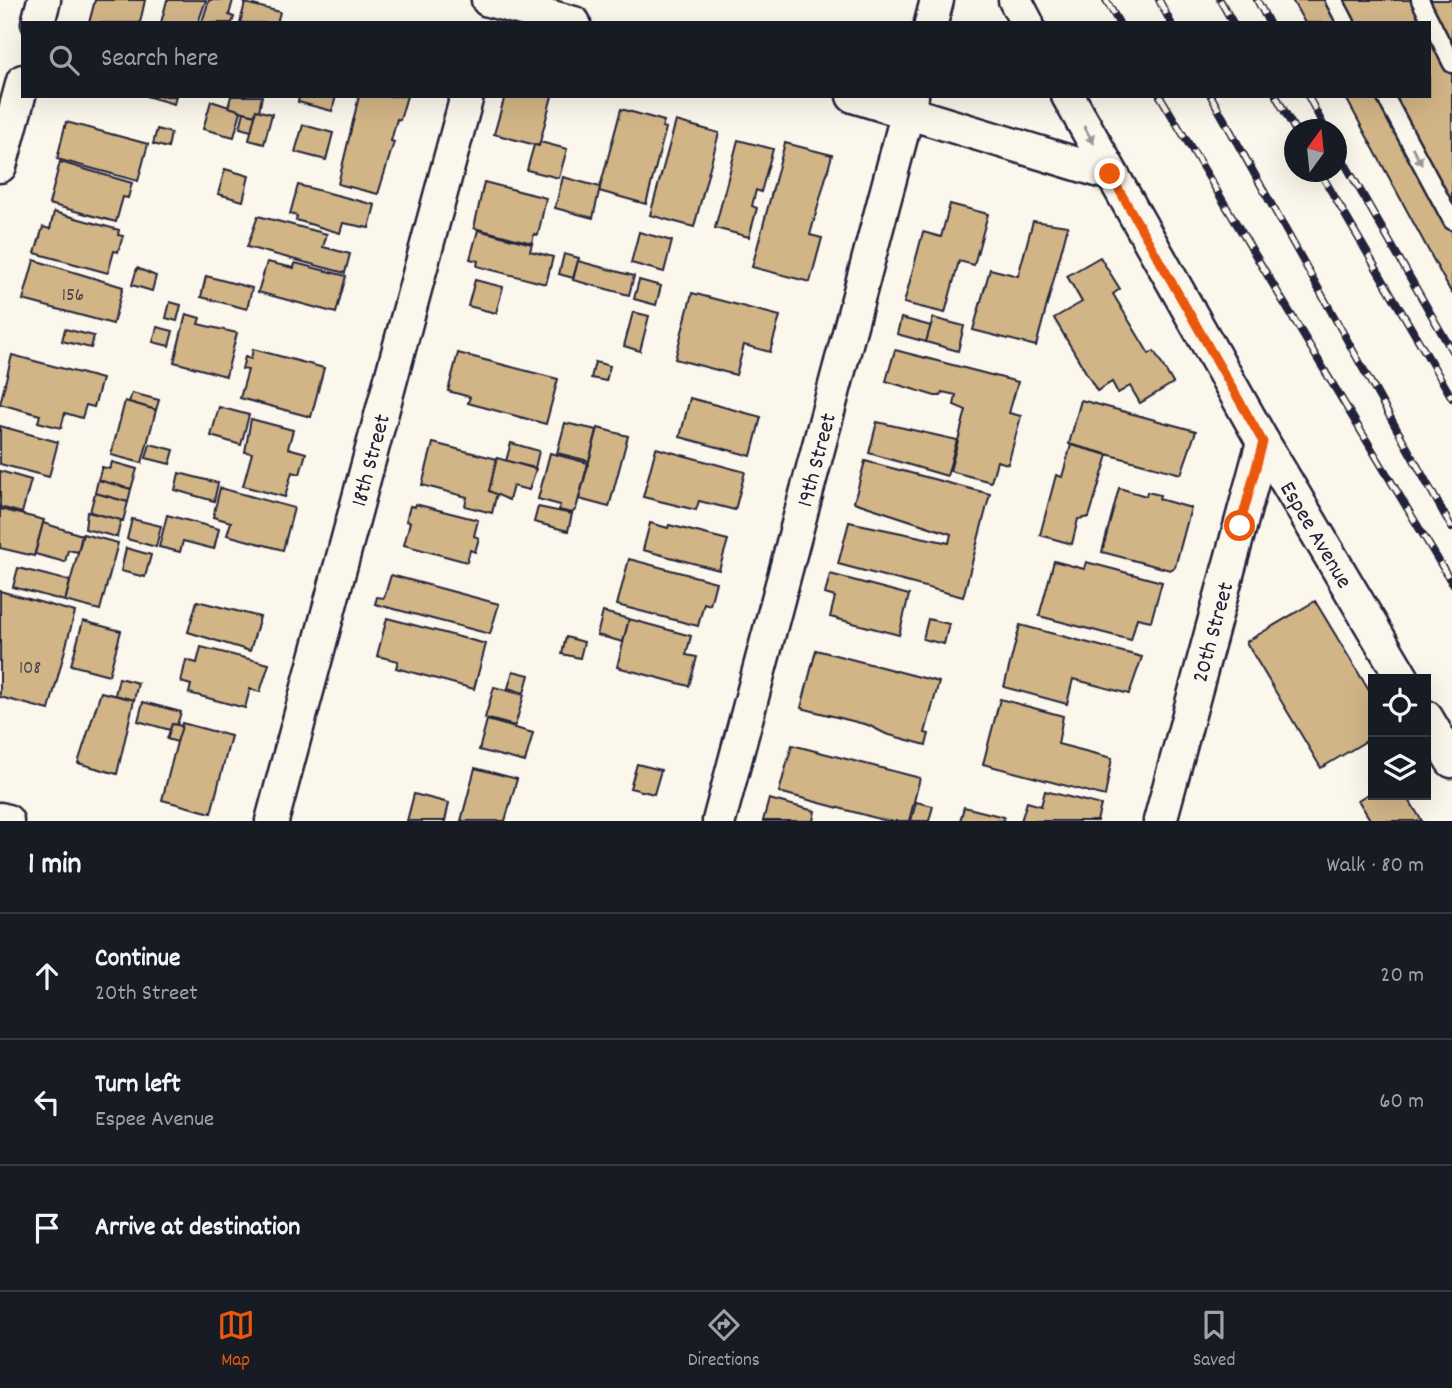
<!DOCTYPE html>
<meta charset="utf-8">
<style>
:root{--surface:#171b24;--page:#242831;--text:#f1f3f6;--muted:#9ea1a6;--line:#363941;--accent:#ea580c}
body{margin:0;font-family:Dekko,sans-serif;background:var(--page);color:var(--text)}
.controls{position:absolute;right:21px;bottom:21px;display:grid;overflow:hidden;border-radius:0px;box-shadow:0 7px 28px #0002}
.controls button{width:63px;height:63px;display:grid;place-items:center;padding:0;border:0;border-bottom:2px solid var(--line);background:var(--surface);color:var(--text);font:35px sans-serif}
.compass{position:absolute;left:1284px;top:119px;width:63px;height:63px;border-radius:50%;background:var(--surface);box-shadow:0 7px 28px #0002;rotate:15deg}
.stop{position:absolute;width:21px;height:21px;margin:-16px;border:5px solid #ea580c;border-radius:50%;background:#fff}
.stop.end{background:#ea580c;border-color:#fff;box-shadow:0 2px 7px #0008}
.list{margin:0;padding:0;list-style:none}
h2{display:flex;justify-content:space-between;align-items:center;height:91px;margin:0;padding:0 28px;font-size:30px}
h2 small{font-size:23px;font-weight:400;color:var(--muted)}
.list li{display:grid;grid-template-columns:46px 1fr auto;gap:21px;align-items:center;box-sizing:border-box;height:126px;padding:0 28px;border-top:2px solid var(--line)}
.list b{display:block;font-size:26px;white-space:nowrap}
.list p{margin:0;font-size:23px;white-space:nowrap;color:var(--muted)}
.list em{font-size:23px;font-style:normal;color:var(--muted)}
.icon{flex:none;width:38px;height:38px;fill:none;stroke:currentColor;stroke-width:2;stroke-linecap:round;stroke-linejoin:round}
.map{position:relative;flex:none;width:1452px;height:821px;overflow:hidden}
.search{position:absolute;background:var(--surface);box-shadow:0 7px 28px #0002;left:21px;right:21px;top:21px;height:77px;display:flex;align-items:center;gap:18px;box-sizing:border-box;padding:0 24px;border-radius:0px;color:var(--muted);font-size:26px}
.sheet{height:469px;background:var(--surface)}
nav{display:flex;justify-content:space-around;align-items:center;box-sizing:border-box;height:98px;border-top:2px solid var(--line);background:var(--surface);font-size:19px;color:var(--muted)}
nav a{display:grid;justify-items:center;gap:4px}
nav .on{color:var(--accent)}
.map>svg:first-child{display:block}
.building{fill:#d2b587;stroke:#22223b;stroke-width:2}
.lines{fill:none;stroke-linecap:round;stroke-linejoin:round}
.lane-casing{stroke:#22223b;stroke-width:21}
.street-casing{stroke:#22223b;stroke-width:37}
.lane{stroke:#fbf7ec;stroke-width:16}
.street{stroke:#fbf7ec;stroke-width:32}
.rail-casing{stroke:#22223b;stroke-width:8}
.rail{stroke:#fbf7ec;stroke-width:5;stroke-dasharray:16;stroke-linecap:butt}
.oneway{fill:#99979c}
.route{stroke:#ea580c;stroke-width:9}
.labels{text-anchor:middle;stroke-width:6;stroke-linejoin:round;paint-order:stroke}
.number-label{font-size:19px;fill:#4e474e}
.street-label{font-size:23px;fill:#22223b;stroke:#fbf7ec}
</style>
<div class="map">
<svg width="1452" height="821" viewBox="0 0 1452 821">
<rect width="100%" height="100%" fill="#fbf7ec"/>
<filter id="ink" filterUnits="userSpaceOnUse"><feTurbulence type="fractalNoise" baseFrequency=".0143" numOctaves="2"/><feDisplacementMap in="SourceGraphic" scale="14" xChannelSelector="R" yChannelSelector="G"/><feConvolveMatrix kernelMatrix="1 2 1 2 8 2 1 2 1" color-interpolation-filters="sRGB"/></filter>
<g filter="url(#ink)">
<g class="building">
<path d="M 95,0 L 145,0 L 140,23 L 89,23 Z"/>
<path d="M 167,0 L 206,0 L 198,23 L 161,23 Z"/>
<path d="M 209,0 L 233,0 L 229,15 L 234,17 L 232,23 L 199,23 L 202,22 Z"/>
<path d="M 1292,0 L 1452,0 L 1452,294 L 1345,96 L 1429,96 L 1429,23 L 1305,23 Z"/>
<path d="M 245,3 L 280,12 L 277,23 L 240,23 Z"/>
<path d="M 146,96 L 176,96 L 174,104 Z"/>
<path d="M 231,96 L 262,96 L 259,111 L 255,115 L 228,108 Z"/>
<path d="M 299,96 L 336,96 L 332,111 L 298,102 Z"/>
<path d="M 359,96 L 407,96 L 400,120 L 397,119 L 391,141 L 394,142 L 378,194 L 338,184 Z"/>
<path d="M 505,96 L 552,96 L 539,146 L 494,134 Z"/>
<path d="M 211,101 L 241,111 L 234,137 L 203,129 Z"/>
<path d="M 621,109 L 664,121 L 662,127 L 666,128 L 646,204 L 599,191 Z"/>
<path d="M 256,110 L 272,114 L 264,144 L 249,140 Z"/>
<path d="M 244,112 L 255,115 L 251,131 L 240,128 Z"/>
<path d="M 676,121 L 719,133 L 694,227 L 650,215 Z"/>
<path d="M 66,122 L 148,144 L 138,181 L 57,159 Z"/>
<path d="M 303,125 L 333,133 L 326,160 L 295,152 Z"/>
<path d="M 157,129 L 171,133 L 168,148 L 153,144 Z"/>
<path d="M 738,140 L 773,149 L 761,192 L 756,190 L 752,206 L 757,208 L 749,237 L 715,228 Z"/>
<path d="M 540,142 L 567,149 L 559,178 L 527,170 L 534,145 L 539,146 Z"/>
<path d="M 785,143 L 832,155 L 810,235 L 822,238 L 810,282 L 752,267 Z"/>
<path d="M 60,162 L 132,183 L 128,198 L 123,197 L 116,222 L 49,204 Z"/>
<path d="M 225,169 L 249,176 L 243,201 L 218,194 Z"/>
<path d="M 563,177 L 600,187 L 593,218 L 555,208 Z"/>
<path d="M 484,182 L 546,198 L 538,235 L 534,234 L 532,243 L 474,228 Z"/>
<path d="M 298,185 L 375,205 L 369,228 L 343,223 L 340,233 L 296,220 L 297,216 L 290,214 Z"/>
<path d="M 950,204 L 988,214 L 974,265 L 959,261 L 945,313 L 904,303 L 923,232 L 941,237 Z"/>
<path d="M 54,212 L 119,230 L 118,235 L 123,236 L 118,252 L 114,251 L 108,273 L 35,253 L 43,227 L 50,229 Z"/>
<path d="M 258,216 L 327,234 L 323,247 L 350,254 L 345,273 L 247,247 Z"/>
<path d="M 1033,221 L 1068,226 L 1036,346 L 973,330 L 990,269 L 1018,276 Z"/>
<path d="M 478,230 L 532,244 L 530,251 L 553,257 L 546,284 L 477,266 L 478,261 L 470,259 Z"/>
<path d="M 639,232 L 672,241 L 664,272 L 631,263 Z"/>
<path d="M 564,254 L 579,258 L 573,278 L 559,274 Z"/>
<path d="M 1100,257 L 1120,289 L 1113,294 L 1149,354 L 1154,351 L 1173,383 L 1140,403 L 1130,386 L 1118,393 L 1112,382 L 1097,391 L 1054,318 L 1082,302 L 1067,276 Z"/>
<path d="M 34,260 L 123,287 L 113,324 L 23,300 Z"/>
<path d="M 578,261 L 634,276 L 629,295 L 573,280 Z"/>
<path d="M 267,262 L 294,268 L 295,263 L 346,276 L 336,313 L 258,292 Z"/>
<path d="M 137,268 L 156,276 L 152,291 L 132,285 Z"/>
<path d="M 206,276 L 252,288 L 247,309 L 201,297 Z"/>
<path d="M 475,280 L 503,287 L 496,313 L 468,306 Z"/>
<path d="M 639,280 L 661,286 L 656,305 L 634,299 Z"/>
<path d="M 692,293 L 780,316 L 770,352 L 744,345 L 736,375 L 675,359 Z"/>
<path d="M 170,302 L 181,305 L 177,321 L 166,318 Z"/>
<path d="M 633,312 L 649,316 L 640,351 L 624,346 Z"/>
<path d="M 186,314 L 200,318 L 198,324 L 237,333 L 226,376 L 174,362 Z"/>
<path d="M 901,318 L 931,326 L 926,342 L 897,334 Z"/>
<path d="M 933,318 L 964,326 L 958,351 L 926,342 Z"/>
<path d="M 157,327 L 173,331 L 169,346 L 153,342 Z"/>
<path d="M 65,329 L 94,336 L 91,348 L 62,341 Z"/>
<path d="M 253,349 L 324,368 L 311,417 L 240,398 L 248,370 L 242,369 L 245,357 L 251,359 Z"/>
<path d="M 895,350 L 1018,382 L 1009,413 L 1021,416 L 1008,464 L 997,461 L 991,482 L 950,471 L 966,410 L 954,405 L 956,395 L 942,392 L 941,396 L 935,396 L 886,381 Z"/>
<path d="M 458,353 L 558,379 L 546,424 L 468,403 L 470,397 L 448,391 Z"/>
<path d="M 12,355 L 102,379 L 94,407 L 86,405 L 82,418 L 65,413 L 61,428 L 38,422 L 40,415 L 0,404 Z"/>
<path d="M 595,362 L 610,366 L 606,381 L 591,378 Z"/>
<path d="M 132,393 L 159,400 L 156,410 L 129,402 Z"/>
<path d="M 690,398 L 761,417 L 751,456 L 680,437 Z"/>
<path d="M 1081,400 L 1196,431 L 1181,474 L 1069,444 Z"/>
<path d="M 125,401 L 156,410 L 142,463 L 111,455 Z"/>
<path d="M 219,407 L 249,415 L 241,445 L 211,436 Z"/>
<path d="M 251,419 L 293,430 L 288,448 L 306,453 L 300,474 L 292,472 L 285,497 L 243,486 L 252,453 L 245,452 Z"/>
<path d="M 877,422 L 957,440 L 947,476 L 869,453 Z"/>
<path d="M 565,423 L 597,430 L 589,461 L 557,453 Z"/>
<path d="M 0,426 L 58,442 L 49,477 L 0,464 Z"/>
<path d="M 598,428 L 628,436 L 609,507 L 579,499 Z"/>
<path d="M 433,443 L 497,459 L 489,491 L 497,493 L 492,513 L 465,506 L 467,497 L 422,485 Z"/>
<path d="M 511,443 L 539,451 L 535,468 L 506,461 Z"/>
<path d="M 150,444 L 174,450 L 170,464 L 146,458 Z"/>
<path d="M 1071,445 L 1108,455 L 1089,517 L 1078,519 L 1072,544 L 1040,535 L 1056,475 L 1062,477 Z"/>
<path d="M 656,448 L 745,472 L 735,510 L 699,501 L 696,510 L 643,497 Z"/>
<path d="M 550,453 L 588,463 L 576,509 L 572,513 L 559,510 L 560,505 L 538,499 Z"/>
<path d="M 497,458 L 536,469 L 529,490 L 513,486 L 509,500 L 489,491 Z"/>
<path d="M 865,461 L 990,494 L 963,597 L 838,564 L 849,522 L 949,543 L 951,534 L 854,502 Z"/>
<path d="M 112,462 L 137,469 L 131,489 L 98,480 L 102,467 L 110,469 Z"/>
<path d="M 0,471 L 31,480 L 22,513 L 0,507 Z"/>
<path d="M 179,473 L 218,483 L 214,501 L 175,490 Z"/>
<path d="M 98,480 L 131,489 L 128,502 L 95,493 Z"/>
<path d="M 220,488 L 294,508 L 283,550 L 227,535 L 231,522 L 213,517 Z"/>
<path d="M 1119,488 L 1146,496 L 1147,492 L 1160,495 L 1159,499 L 1191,508 L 1175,567 L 1170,570 L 1102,552 Z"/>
<path d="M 95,493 L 128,502 L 123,521 L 90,512 Z"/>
<path d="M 415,504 L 478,520 L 474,536 L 479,538 L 475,552 L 470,550 L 467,562 L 404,545 L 410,522 L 406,521 L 410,506 L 415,507 Z"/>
<path d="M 538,507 L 572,514 L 568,531 L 534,522 Z"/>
<path d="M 0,509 L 44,520 L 34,556 L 0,548 Z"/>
<path d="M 87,512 L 121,520 L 117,537 L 85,529 Z"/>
<path d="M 167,515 L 219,529 L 214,549 L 183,541 L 180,552 L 159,547 Z"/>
<path d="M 132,519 L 161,526 L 156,547 L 127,539 Z"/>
<path d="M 43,523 L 82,535 L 78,552 L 68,550 L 65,562 L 35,554 Z"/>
<path d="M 650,523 L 668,528 L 669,525 L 728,540 L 719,570 L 643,550 Z"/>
<path d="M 83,534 L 118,543 L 100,610 L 65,601 Z"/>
<path d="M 126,548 L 151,555 L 145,577 L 121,571 Z"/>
<path d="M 629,559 L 716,582 L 710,605 L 704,603 L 698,626 L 617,605 Z"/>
<path d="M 1054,561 L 1084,569 L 1086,562 L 1162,582 L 1151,621 L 1137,618 L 1131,640 L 1039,616 Z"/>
<path d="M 18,568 L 70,581 L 65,601 L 13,587 Z"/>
<path d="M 830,574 L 909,595 L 899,635 L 830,617 L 835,597 L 825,594 Z"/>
<path d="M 391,575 L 499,604 L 490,634 L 375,604 L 377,597 L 384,598 Z"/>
<path d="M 0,591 L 75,612 L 49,710 L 0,697 Z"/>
<path d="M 197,601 L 260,617 L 250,651 L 188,632 Z"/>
<path d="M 1315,601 L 1373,697 L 1373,737 L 1321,768 L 1246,642 Z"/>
<path d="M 603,612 L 629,619 L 623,642 L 597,635 Z"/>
<path d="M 387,618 L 486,644 L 474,689 L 396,668 L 398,661 L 377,656 Z"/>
<path d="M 629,619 L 691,636 L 686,655 L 697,657 L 689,686 L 617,667 Z"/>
<path d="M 928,619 L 949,624 L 944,644 L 923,639 Z"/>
<path d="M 83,621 L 121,631 L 109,675 L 71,665 Z"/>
<path d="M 1020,625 L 1142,657 L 1129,694 L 1073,679 L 1067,704 L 1004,687 Z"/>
<path d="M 566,637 L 584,642 L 580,658 L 562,654 Z"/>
<path d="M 201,647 L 269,664 L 260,692 L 250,689 L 245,708 L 189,693 L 191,685 L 181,682 L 186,660 L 197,663 Z"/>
<path d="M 816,650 L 939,682 L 925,733 L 929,734 L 926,745 L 886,734 L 868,725 L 801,708 Z"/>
<path d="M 513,671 L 529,675 L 524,693 L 508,688 Z"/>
<path d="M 119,678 L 138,683 L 134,700 L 115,695 Z"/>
<path d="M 494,687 L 524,695 L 515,726 L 485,718 Z"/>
<path d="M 101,692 L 134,700 L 117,774 L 78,763 Z"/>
<path d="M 1000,699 L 1063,716 L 1058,744 L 1112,758 L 1105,796 L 983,764 Z"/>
<path d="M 143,702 L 181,712 L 177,725 L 172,724 L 170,730 L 138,721 Z"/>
<path d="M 487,720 L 533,733 L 525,762 L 479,750 Z"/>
<path d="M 182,723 L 231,736 L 211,813 L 162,800 Z"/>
<path d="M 172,724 L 182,726 L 177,742 L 167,739 Z"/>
<path d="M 792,745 L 920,778 L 909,821 L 887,821 L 779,792 Z"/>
<path d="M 637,764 L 661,770 L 654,794 L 630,788 Z"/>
<path d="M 475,768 L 517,779 L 505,821 L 461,821 Z"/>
<path d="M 1045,791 L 1101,805 L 1097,821 L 1021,821 L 1027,802 L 1041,806 Z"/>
<path d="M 1373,791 L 1373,795 L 1406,795 L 1422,821 L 1371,821 L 1358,800 Z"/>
<path d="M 414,794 L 449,803 L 445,821 L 407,821 Z"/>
<path d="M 769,799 L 815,811 L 813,821 L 763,821 Z"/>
<path d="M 916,802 L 933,806 L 929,821 L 911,821 Z"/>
<path d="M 964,807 L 1004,817 L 1003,821 L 960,821 Z"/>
</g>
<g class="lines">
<g class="lane-casing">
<g id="lane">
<path d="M 1334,0 L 1346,23"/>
<path d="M 1420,0 L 1452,64"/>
<path d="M 1385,96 L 1452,221"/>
</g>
</g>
<g class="street-casing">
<g id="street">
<path d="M 488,0 L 574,23"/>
<path d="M 1015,0 L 1027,23"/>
<path d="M 38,23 L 44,0"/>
<path d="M 931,23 L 937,0"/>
<path d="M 853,96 L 1110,174"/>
<path id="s1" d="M 1068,96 L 1263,442 L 1403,679"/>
<path d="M 0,166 L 23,81"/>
<path d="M 1426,717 L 1452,761"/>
<path d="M 0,819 L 7,821"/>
<path id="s2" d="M 272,821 L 467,96"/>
<path id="s3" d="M 719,821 L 912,96"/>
<path id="s4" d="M 1160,821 L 1263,442"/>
</g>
</g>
<use href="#lane" class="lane"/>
<use href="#street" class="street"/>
<g class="rail-casing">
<g id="rail">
<path d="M 1106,0 L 1119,23"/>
<path d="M 1159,0 L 1171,23"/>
<path d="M 1220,0 L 1233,23"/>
<path d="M 1257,0 L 1269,23"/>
<path d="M 1160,96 L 1452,583"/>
<path d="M 1211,96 L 1452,528"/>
<path d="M 1276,96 L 1295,130"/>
<path d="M 1308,96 L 1326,130"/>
<path d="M 1336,148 L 1452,351"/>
<path d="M 1320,172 L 1452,398"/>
</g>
</g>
<use href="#rail" class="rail"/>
</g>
<defs><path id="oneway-solid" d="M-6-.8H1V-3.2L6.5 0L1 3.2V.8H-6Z" transform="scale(1.75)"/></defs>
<g class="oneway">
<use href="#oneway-solid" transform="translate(1089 135) rotate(61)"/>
<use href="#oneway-solid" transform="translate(1417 156) rotate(62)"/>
</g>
</g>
<g class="lines" filter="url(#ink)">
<path class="route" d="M 1110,174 L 1263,442 L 1240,526"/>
</g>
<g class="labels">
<g class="number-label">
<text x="73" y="300">156</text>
<text x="30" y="673">108</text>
</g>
<g class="street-label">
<text dy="8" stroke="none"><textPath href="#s2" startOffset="374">18th Street</textPath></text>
<text dy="8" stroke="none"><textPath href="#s3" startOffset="374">19th Street</textPath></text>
<text dy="8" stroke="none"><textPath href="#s1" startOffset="504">Espee Avenue</textPath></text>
<text dy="8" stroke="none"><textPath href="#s4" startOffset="196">20th Street</textPath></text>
</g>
</g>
</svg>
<div class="controls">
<button><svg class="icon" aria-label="locate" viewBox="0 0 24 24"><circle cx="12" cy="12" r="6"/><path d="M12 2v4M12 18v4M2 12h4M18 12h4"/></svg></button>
<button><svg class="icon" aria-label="layers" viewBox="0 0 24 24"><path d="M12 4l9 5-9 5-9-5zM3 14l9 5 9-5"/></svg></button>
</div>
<svg class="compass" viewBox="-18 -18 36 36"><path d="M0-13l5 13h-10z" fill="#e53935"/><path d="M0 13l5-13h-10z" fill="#9ea1a6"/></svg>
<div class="stop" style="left:1240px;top:526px"></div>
<div class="stop end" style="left:1110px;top:174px"></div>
<div class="search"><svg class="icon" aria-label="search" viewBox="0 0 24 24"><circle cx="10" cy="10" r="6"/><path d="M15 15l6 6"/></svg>Search here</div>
</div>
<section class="sheet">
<h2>1 min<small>Walk · 80 m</small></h2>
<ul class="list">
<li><svg class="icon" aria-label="ahead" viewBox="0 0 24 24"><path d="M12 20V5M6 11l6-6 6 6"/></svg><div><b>Continue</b><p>20th Street</p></div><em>20 m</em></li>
<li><svg class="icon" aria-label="left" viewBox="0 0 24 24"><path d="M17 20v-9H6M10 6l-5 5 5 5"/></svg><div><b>Turn left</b><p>Espee Avenue</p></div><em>60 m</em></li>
<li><svg class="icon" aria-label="arrive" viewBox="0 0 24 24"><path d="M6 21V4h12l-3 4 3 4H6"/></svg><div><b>Arrive at destination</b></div></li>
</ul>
</section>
<nav>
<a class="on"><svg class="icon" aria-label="map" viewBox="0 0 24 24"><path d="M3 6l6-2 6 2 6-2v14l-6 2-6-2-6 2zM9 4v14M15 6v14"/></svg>Map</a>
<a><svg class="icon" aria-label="directions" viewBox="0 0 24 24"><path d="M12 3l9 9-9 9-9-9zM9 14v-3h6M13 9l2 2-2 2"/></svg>Directions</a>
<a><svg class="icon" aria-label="saved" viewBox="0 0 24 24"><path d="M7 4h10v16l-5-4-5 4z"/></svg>Saved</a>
</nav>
